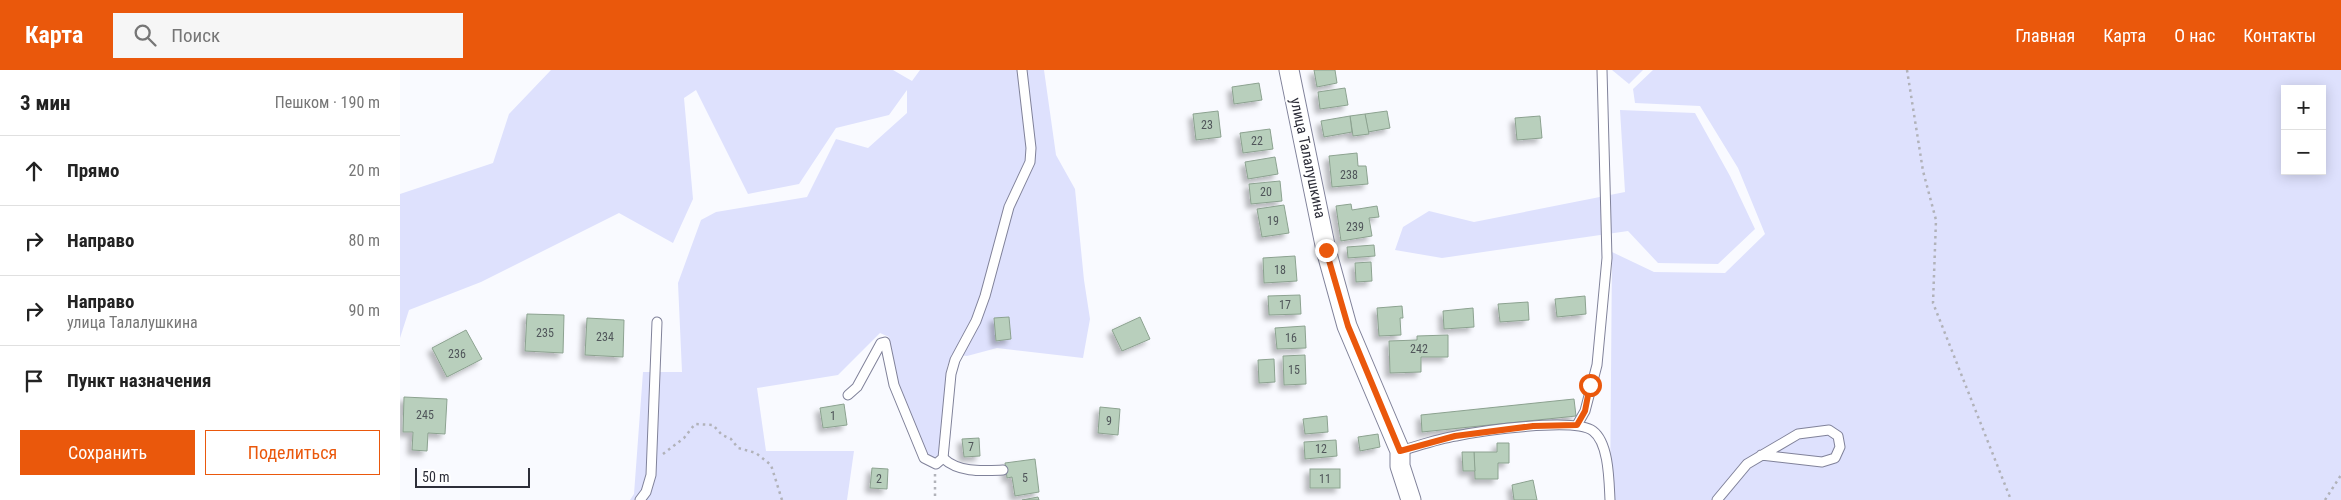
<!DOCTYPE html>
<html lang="ru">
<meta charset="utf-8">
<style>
:root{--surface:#fff;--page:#f6f6f6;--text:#222;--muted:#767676;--line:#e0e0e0;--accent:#ea580c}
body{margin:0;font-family:"Roboto Condensed",sans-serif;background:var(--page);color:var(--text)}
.controls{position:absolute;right:15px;top:15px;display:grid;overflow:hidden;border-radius:0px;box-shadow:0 2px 12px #0003}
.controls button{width:45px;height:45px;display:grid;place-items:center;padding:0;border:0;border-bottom:1px solid var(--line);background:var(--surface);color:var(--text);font:25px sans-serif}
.scale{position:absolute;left:15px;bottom:12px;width:115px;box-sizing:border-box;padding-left:5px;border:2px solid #2d2e39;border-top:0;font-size:14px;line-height:18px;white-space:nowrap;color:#2d2e39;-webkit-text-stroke:4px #fff;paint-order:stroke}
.stop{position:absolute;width:15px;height:15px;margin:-11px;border:4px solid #ea580c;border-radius:50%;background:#fff}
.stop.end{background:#ea580c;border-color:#fff;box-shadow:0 1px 5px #0008}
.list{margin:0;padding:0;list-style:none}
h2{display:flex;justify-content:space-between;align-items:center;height:65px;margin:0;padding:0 20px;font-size:21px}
h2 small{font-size:16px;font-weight:400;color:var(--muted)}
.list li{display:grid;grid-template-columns:32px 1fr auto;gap:15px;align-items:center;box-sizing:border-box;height:70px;padding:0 20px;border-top:1px solid var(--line)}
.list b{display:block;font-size:19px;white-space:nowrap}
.list p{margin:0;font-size:16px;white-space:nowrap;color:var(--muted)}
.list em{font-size:16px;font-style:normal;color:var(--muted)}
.actions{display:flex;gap:10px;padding:15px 20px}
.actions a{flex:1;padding:11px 0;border:1px solid var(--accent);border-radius:0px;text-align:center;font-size:18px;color:var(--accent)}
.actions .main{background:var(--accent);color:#fff}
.icon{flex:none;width:28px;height:28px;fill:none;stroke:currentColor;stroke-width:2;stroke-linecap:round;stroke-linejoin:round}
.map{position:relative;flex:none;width:1941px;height:430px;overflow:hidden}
header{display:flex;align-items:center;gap:30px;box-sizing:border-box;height:70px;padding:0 25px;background:var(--accent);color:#fff}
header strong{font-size:24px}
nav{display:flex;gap:28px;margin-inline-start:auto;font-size:18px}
.search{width:350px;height:45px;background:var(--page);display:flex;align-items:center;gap:12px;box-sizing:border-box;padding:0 18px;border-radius:0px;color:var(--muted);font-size:19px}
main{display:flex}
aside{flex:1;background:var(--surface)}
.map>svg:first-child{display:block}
.green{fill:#dee1fd;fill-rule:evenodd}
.building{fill:#b8cfbc;stroke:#8ca290;filter:url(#shadow)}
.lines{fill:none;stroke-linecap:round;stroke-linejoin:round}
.lane-casing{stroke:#80829a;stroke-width:11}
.street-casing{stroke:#80829a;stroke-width:21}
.path{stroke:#b1b2b9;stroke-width:2.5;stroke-dasharray:2.5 4;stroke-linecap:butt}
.lane{stroke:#fff;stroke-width:9}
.street{stroke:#fff;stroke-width:19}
.route{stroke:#ea580c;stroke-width:6}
.labels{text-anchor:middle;stroke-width:4;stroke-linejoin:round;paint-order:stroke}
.number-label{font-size:12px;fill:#50565a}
.street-label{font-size:15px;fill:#2d2e39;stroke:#fff}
</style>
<header>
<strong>Карта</strong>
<div class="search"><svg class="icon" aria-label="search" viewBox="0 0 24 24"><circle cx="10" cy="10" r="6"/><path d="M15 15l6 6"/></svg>Поиск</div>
<nav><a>Главная</a><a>Карта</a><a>О нас</a><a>Контакты</a></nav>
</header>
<main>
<aside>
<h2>3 мин<small>Пешком · 190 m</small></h2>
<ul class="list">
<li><svg class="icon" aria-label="ahead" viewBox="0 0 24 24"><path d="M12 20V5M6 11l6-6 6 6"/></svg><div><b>Прямо</b></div><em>20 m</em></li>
<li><svg class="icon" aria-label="right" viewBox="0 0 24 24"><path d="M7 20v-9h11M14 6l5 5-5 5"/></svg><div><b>Направо</b></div><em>80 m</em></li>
<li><svg class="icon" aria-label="right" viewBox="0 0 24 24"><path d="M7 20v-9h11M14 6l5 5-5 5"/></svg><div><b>Направо</b><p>улица Талалушкина</p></div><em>90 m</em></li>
<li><svg class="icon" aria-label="arrive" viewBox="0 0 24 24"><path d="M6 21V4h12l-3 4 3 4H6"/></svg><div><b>Пункт назначения</b></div></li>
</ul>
<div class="actions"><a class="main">Сохранить</a><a>Поделиться</a></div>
</aside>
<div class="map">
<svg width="1941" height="430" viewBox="0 0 1941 430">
<defs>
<filter id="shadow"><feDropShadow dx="-4.5" dy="4.5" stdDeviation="2.5" flood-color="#0004"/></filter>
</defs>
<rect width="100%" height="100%" fill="#f9faff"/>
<g class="green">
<path d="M 151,0 L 493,0 L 512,11 L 520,0 L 644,0 L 656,85 L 675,119 L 684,210 L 690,249 L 683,288 L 597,278 L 567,286 L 552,284 L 547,297 L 539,384 L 535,388 L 527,384 L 499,315 L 489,267 L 480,263 L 438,305 L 357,318 L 366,381 L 454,381 L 447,430 L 230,430 L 234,424 L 243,302 L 282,302 L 278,213 L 301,150 L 316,142 L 407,127 L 436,69 L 468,78 L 507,43 L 507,20 L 489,45 L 436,58 L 399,114 L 348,124 L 296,20 L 284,28 L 293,129 L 273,173 L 219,143 L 81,212 L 9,240 L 0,268 L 0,124 L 93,93 L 109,44 Z"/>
<path d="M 1212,0 L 1243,0 L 1229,14 Z"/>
<path d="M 1253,0 L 1941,0 L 1941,430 L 1210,430 L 1212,182 L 1254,202 L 1325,203 L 1365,164 L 1338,98 L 1300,36 L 1235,33 L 1233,19 ZM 1885,19 L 1922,19 L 1922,101 L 1885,101 Z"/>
<path d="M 1220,40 L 1295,43 L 1330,106 L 1355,159 L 1318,194 L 1258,193 L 1228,161 L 1042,188 L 995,180 L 1003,157 L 1029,141 L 1074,152 L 1225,122 Z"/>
</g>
<g class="building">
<path d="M 914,0 L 935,0 L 937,13 L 917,17 Z"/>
<path d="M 859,13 L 862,30 L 834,34 L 832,17 Z"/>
<path d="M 945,18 L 948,35 L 920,39 L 918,22 Z"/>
<path d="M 818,41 L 821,67 L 796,70 L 793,44 Z"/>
<path d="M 987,41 L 990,58 L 968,62 L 965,44 Z"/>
<path d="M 965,44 L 969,64 L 953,66 L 950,46 Z"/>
<path d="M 950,46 L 952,62 L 924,67 L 921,51 Z"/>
<path d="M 1140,46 L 1142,68 L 1117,70 L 1115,48 Z"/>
<path d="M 870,59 L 873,79 L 843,83 L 840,63 Z"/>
<path d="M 957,83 L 958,96 L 966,96 L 968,114 L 932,117 L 929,86 Z"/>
<path d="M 875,87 L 878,104 L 848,109 L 845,92 Z"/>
<path d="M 880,111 L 882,131 L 851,134 L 849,114 Z"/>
<path d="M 951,134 L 952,140 L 977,136 L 979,147 L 969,148 L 972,166 L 941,171 L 936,136 Z"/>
<path d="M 884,135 L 889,163 L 862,167 L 857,139 Z"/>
<path d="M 974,175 L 975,186 L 948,188 L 947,177 Z"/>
<path d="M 895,186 L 897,211 L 864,213 L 863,188 Z"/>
<path d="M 971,192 L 972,211 L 956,212 L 955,193 Z"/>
<path d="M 900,225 L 901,244 L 869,245 L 868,226 Z"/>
<path d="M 1185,226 L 1186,244 L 1157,247 L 1155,229 Z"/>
<path d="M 1128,232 L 1129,250 L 1100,252 L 1098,234 Z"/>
<path d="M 1002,236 L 1003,248 L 1000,248 L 1001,265 L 979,266 L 977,238 Z"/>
<path d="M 1073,238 L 1074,257 L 1044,259 L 1043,241 Z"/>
<path d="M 127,244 L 164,245 L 163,283 L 125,281 Z"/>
<path d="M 609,247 L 611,269 L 596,271 L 594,248 Z"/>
<path d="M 740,247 L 750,269 L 722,281 L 712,260 Z"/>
<path d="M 187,248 L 224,250 L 223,287 L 185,285 Z"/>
<path d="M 905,256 L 906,278 L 877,279 L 875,258 Z"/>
<path d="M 66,260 L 82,289 L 47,307 L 32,278 Z"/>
<path d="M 1048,265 L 1048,287 L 1021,287 L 1021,302 L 990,303 L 989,271 L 1017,270 L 1017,266 Z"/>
<path d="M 905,285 L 906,314 L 884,315 L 883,286 Z"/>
<path d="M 874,289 L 875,312 L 859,313 L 858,290 Z"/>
<path d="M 4,327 L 47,329 L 45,364 L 28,363 L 27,381 L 12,380 L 13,362 L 3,362 Z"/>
<path d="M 1174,329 L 1176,346 L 1022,362 L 1021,345 Z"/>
<path d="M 444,334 L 447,355 L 423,358 L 420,338 Z"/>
<path d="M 700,337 L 720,339 L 718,365 L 698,363 Z"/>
<path d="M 927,346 L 928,362 L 905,364 L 903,349 Z"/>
<path d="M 978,364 L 980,377 L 960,381 L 958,367 Z"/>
<path d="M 579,368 L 580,386 L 564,387 L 562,369 Z"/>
<path d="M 936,370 L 937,386 L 905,389 L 904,372 Z"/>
<path d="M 1097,373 L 1109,373 L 1109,393 L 1098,393 L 1098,409 L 1075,409 L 1074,382 L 1097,382 Z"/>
<path d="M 1062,382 L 1074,382 L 1075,401 L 1063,401 Z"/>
<path d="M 635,389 L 639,422 L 615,426 L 612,407 L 607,408 L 605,393 Z"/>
<path d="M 472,398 L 488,399 L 487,419 L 470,418 Z"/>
<rect x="910" y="399" width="30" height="19"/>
<path d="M 1133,410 L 1137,430 L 1114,430 L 1112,415 Z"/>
<path d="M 638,427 L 639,430 L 622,430 Z"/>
</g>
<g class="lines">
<g class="lane-casing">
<g id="lane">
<path d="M 448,325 L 457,317 L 481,273 L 485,272 L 494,315 L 524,388 L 536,394 L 543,388 L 551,304 L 555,290 L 576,251 L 585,226 L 609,137 L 630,92 L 631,78 L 622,0"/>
<path d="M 1177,355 L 1185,341 L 1197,295 L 1207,188 L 1202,0"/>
<path d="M 1000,381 C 1018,376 1037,369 1056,366 C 1080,361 1175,347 1193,361 C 1209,373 1209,411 1210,430"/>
<path d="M 543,388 C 559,403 582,401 603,400"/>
<path d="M 240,430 L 246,422 L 251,405 L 257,252"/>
<path d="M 1317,430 L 1347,394 L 1398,364 L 1429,360 L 1438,366 L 1440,377 L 1435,388 L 1422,392 L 1361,385"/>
</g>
</g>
<g class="street-casing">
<path id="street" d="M 889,0 L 926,180 L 947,256 L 1000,381 L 1000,396 L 1011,430"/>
</g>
<g class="path">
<path d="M 1507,0 L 1523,101 L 1536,150 L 1533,233 L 1611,430"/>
<path d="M 263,384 L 284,368 L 295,354 L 313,355 L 322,365 L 331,369 L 338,378 L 356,383 L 371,395 L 382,430"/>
<path d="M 535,404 L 535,430"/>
<path d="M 1925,430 L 1941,405"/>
</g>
<use href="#lane" class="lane"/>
<use href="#street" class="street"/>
</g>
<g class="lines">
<path class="route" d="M 926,180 L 948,256 L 1000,381 L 1055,366 L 1133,356 L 1177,355 L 1185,341 L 1190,315"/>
</g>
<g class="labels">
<g class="number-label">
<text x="807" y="59">23</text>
<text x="857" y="75">22</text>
<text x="949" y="109">238</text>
<text x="866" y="126">20</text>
<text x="873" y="155">19</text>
<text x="955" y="161">239</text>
<text x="880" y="204">18</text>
<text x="885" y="239">17</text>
<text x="145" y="267">235</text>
<text x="205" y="271">234</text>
<text x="891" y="272">16</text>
<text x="1019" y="283">242</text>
<text x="57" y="288">236</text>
<text x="894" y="304">15</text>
<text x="25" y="349">245</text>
<text x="433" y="350">1</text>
<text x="709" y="355">9</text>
<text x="571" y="381">7</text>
<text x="921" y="383">12</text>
<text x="625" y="412">5</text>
<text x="479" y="413">2</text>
<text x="925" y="413">11</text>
</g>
<g class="street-label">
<text transform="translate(908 88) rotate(78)" y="5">улица Талалушкина</text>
</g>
</g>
</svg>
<div class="controls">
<button>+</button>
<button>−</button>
</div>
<div class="scale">50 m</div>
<div class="stop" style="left:1190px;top:315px"></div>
<div class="stop end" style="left:926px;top:180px"></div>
</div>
</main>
